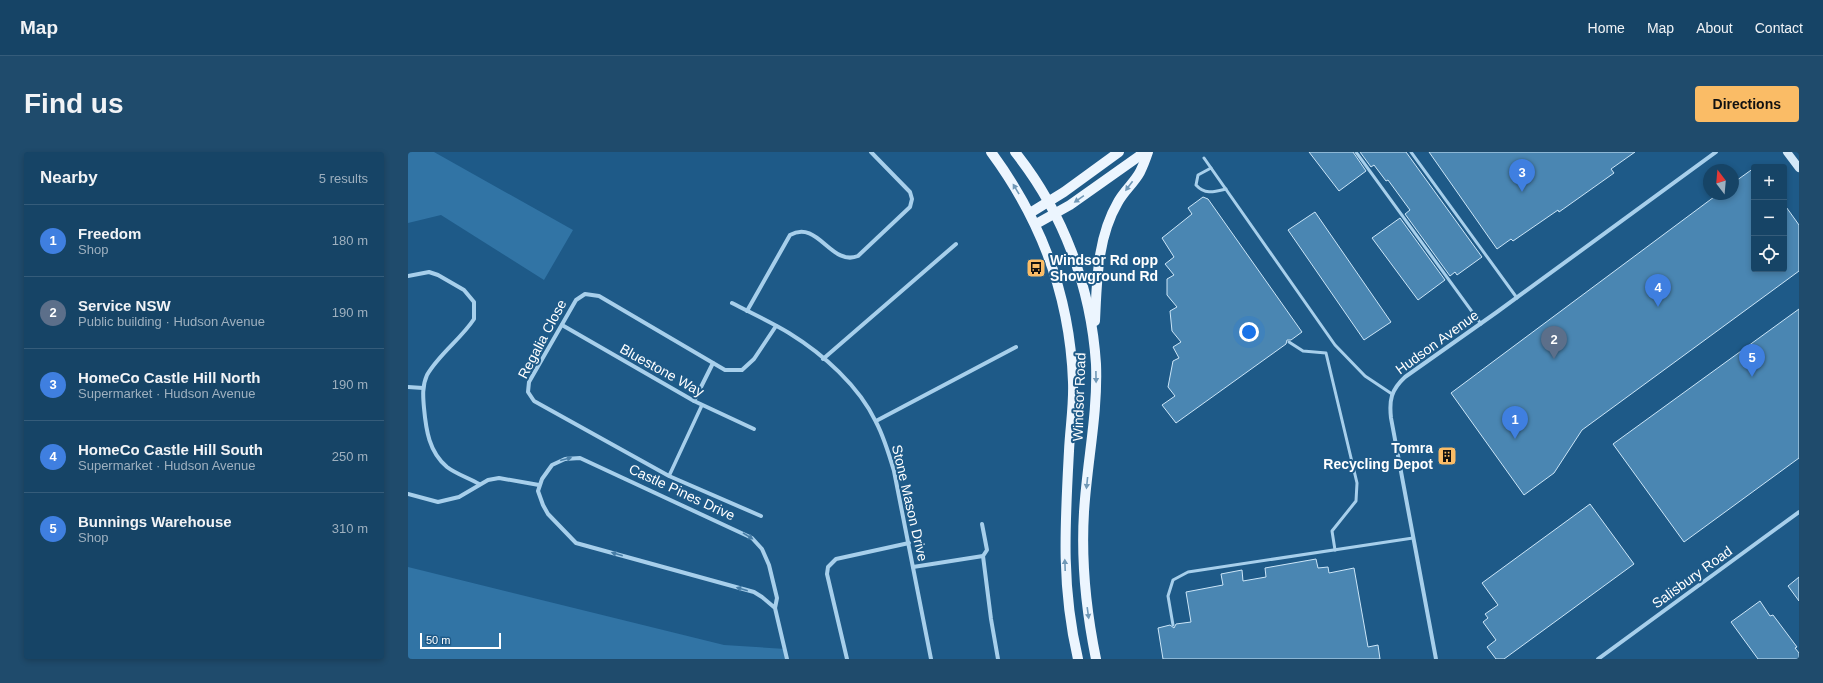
<!DOCTYPE html>
<meta charset="utf-8">
<style>
:root{--surface:#164466;--page:#1f4b6c;--text:#f1f3f6;--muted:#9eb0bf;--line:#355c7a;--accent:#fabc66}
body{margin:0;font-family:Helvetica,sans-serif;background:var(--page);color:var(--text)}
.controls{position:absolute;right:12px;top:12px;display:grid;overflow:hidden;border-radius:4px;box-shadow:0 2px 6px #0003}
.controls button{width:36px;height:36px;display:grid;place-items:center;padding:0;border:0;border-bottom:1px solid var(--line);background:var(--surface);color:var(--text);font:20px sans-serif}
.compass{position:absolute;left:1295px;top:12px;width:36px;height:36px;border-radius:50%;background:var(--surface);box-shadow:0 2px 6px #0003;rotate:344deg}
.scale{position:absolute;left:12px;bottom:10px;width:81px;box-sizing:border-box;padding-left:4px;border:2px solid #fff;border-top:0;font-size:11px;line-height:14px;white-space:nowrap;color:#fff;-webkit-text-stroke:3px #1e5a88;paint-order:stroke}
.you{position:absolute;left:841px;top:180px;width:14px;height:14px;margin:-10px;border:3px solid #fff;border-radius:50%;background:#1a73e8;box-shadow:0 0 0 6px #1a73e833}
.badge{display:grid;place-items:center;width:26px;height:26px;border-radius:50%;background:var(--accent);color:#fff;font-size:13px;font-weight:700}
.pin{position:absolute;translate:-50% -33px;filter:drop-shadow(0 1px 2px #0008)}
.pin::after{content:'';position:absolute;top:21px;width:14px;height:12px;background:inherit;clip-path:polygon(0 0,100% 0,50% 100%)}
.list{margin:0;padding:0;list-style:none}
h2{display:flex;justify-content:space-between;align-items:center;height:52px;margin:0;padding:0 16px;font-size:17px}
h2 small{font-size:13px;font-weight:400;color:var(--muted)}
.list li{display:grid;grid-template-columns:26px 1fr auto;gap:12px;align-items:center;box-sizing:border-box;height:72px;padding:0 16px;border-top:1px solid var(--line)}
.list b{display:block;font-size:15px;white-space:nowrap}
.list p{margin:0;font-size:13px;white-space:nowrap;color:var(--muted)}
.list em{font-size:13px;font-style:normal;color:var(--muted)}
.icon{flex:none;width:22px;height:22px;fill:none;stroke:currentColor;stroke-width:2;stroke-linecap:round;stroke-linejoin:round}
.map{position:relative;flex:none;width:1391px;height:507px;overflow:hidden;border-radius:4px}
header{display:flex;align-items:center;gap:24px;box-sizing:border-box;height:56px;padding:0 20px;background:var(--surface);border-bottom:1px solid var(--line)}
header strong{font-size:19px}
nav{display:flex;gap:22px;margin-inline-start:auto;font-size:14px}
.intro{display:flex;align-items:center;justify-content:space-between;box-sizing:border-box;height:96px;padding:0 24px}
h1{margin:0;font-size:28px}
.button{padding:10px 18px;border-radius:4px;background:var(--accent);color:#111;font-size:14px;font-weight:700}
main{display:flex;gap:24px;padding:0 24px}
aside{flex:1;background:var(--surface);border-radius:4px;box-shadow:0 2px 6px #0003}
.map>svg:first-child{display:block}
.green{fill:#3174a5}
.building{fill:#4a86b2;stroke:#cce6f8}
.lines{fill:none;stroke-linecap:round;stroke-linejoin:round}
.service{stroke:#a7cfeb;stroke-width:3}
.pedestrian{stroke:#a7cfeb;stroke-width:3.5}
.minor{stroke:#a7cfeb;stroke-width:4}
.secondary{stroke:#d3e8f8;stroke-width:8}
.primary{stroke:#ecf5fe;stroke-width:10}
.oneway{fill:#7098b7}
.oneway2{fill:#477da6}
.labels{text-anchor:middle;stroke-width:4;stroke-linejoin:round;paint-order:stroke}
.poi-label{font-size:14px;font-weight:bold;fill:#fff;stroke:#1e5a88;text-anchor:start}
.street-label{font-size:14px;fill:#fff;stroke:#1e5a88}
</style>
<header>
<strong>Map</strong>
<nav><a>Home</a><a>Map</a><a>About</a><a>Contact</a></nav>
</header>
<div class="intro"><h1>Find us</h1><a class="button">Directions</a></div>
<main>
<aside>
<h2>Nearby<small>5 results</small></h2>
<ul class="list">
<li><span class="badge" style="background:#3f7fe0">1</span><div><b>Freedom</b><p>Shop</p></div><em>180 m</em></li>
<li><span class="badge" style="background:#5c6f8a">2</span><div><b>Service NSW</b><p>Public building · Hudson Avenue</p></div><em>190 m</em></li>
<li><span class="badge" style="background:#3f7fe0">3</span><div><b>HomeCo Castle Hill North</b><p>Supermarket · Hudson Avenue</p></div><em>190 m</em></li>
<li><span class="badge" style="background:#3f7fe0">4</span><div><b>HomeCo Castle Hill South</b><p>Supermarket · Hudson Avenue</p></div><em>250 m</em></li>
<li><span class="badge" style="background:#3f7fe0">5</span><div><b>Bunnings Warehouse</b><p>Shop</p></div><em>310 m</em></li>
</ul>
</aside>
<div class="map">
<svg width="1391" height="507" viewBox="0 0 1391 507">
<rect width="100%" height="100%" fill="#1e5a88"/>
<g class="green">
<path d="M 0,0 L 26,0 L 165,78 L 136,128 L 33,63 L 0,71 Z"/>
<path d="M 0,415 L 316,493 L 377,497 L 379,507 L 0,507 Z"/>
</g>
<g class="building">
<path d="M 901,0 L 945,0 L 958,19 L 931,39 Z"/>
<path d="M 952,0 L 998,0 L 1074,105 L 1049,123 L 1047,120 L 1042,124 L 997,62 L 1002,58 L 980,28 L 978,29 L 966,13 L 963,15 Z"/>
<path d="M 1021,0 L 1227,0 L 1203,17 L 1206,21 L 1151,60 L 1150,58 L 1105,89 L 1103,87 L 1089,97 Z"/>
<path d="M 1346,16 L 1346,117 L 1376,117 L 1376,52 L 1391,73 L 1391,119 L 1174,278 L 1146,321 L 1116,343 L 1043,241 L 1310,42 L 1325,42 L 1325,31 Z"/>
<path d="M 795,45 L 800,47 L 894,180 L 883,188 L 879,188 L 878,192 L 768,271 L 754,253 L 767,244 L 760,235 L 765,209 L 771,206 L 765,195 L 773,190 L 764,179 L 762,159 L 769,155 L 759,143 L 759,127 L 766,123 L 757,112 L 766,105 L 754,86 L 784,62 L 780,56 Z"/>
<path d="M 907,60 L 983,170 L 956,188 L 880,78 Z"/>
<path d="M 992,66 L 1037,128 L 1010,148 L 964,86 Z"/>
<path d="M 1391,157 L 1391,306 L 1276,390 L 1205,292 Z"/>
<path d="M 1182,352 L 1226,412 L 1096,507 L 1088,507 L 1079,495 L 1088,488 L 1075,470 L 1080,466 L 1077,462 L 1090,453 L 1074,431 Z"/>
<path d="M 908,407 L 910,416 L 920,415 L 921,421 L 946,416 L 960,495 L 970,493 L 972,507 L 755,507 L 750,476 L 762,473 L 766,476 L 768,472 L 783,470 L 778,440 L 815,433 L 813,422 L 834,418 L 835,429 L 858,425 L 857,416 Z"/>
<path d="M 1391,425 L 1391,449 L 1380,434 Z"/>
<path d="M 1352,449 L 1362,464 L 1365,463 L 1389,495 L 1387,496 L 1391,501 L 1391,507 L 1350,507 L 1323,470 Z"/>
</g>
<g class="lines">
<g class="service">
<path d="M 948,0 L 1073,172"/>
<path d="M 1003,0 L 1109,146"/>
<path d="M 796,6 L 927,193 L 957,224 L 984,242"/>
<path d="M 803,16 L 790,23 L 788,33 C 797,43 806,40 818,37"/>
<path d="M 881,190 L 895,199 L 918,201 L 949,331 L 948,349 L 924,379 L 927,398"/>
<path d="M 765,473 L 760,444 L 765,428 L 780,420 L 1005,386"/>
</g>
<path class="pedestrian" d="M 261,324 L 294,253"/>
<g class="minor">
<path d="M 0,124 L 21,120 L 30,123 L 56,138 L 66,150 L 66,167 C 53,187 31,202 19,223 C 14,234 15,245 16,256 C 18,278 21,300 39,315 C 48,322 61,326 71,332"/>
<path d="M 324,151 C 343,161 363,170 381,181 C 415,202 451,234 468,270 C 476,285 481,302 486,319 L 523,507"/>
<path d="M 339,159 L 382,83 C 410,67 423,115 450,104 L 502,55 L 504,47 L 502,40 L 463,0"/>
<path d="M 154,173 L 286,249 L 346,277"/>
<path d="M 415,207 L 548,92"/>
<path d="M 0,235 L 15,236"/>
<path d="M 286,249 L 305,211"/>
<path d="M 468,269 L 608,195"/>
<path d="M 0,342 L 30,350 L 51,345 L 80,328 L 91,326 L 131,333"/>
<path d="M 353,364 L 261,324 L 126,249 L 120,240 L 121,230 L 168,148 L 177,142 L 191,144 L 317,218 L 334,218 L 346,207 L 368,174"/>
<path d="M 575,404 L 583,467 L 590,507"/>
<path d="M 505,415 L 575,404 L 579,398 L 574,372"/>
<path d="M 367,456 L 354,445 L 346,440 L 168,391 L 140,362 L 135,353 L 130,339 L 134,327 L 144,313 L 157,307 L 172,306 L 344,386 L 354,397 L 361,413 L 369,446 L 367,456 L 379,507"/>
<path d="M 439,507 L 419,422 L 420,415 L 428,407 L 501,391"/>
<path d="M 1028,507 L 983,266 C 981,248 983,238 997,225 L 1089,160 L 1308,0"/>
<path d="M 1190,507 L 1391,360"/>
</g>
<path class="secondary" d="M 1379,0 L 1391,16"/>
<g class="primary">
<path d="M 583,0 C 634,69 662,144 665,230 C 666,253 662,276 661,299 C 657,373 653,435 670,507"/>
<path d="M 607,0 C 655,60 683,135 688,212 C 690,262 679,310 676,360 C 673,409 678,458 688,507"/>
<path d="M 622,61 L 656,40 L 711,0"/>
<path d="M 628,72 L 662,53 L 737,0"/>
<path d="M 687,169 C 689,128 689,86 710,50 C 716,39 726,31 732,20 C 735,14 738,6 740,0"/>
</g>
</g>
<defs><path id="oneway-solid" d="M-6-.8H1V-3.2L6.5 0L1 3.2V.8H-6Z"/></defs>
<g class="oneway">
<use href="#oneway-solid" transform="translate(721 34) rotate(127)"/>
<use href="#oneway-solid" transform="translate(608 37) rotate(-121)"/>
<use href="#oneway-solid" transform="translate(671 47) rotate(145)"/>
<use href="#oneway-solid" transform="translate(688 225) rotate(89)"/>
<use href="#oneway-solid" transform="translate(679 331) rotate(96)"/>
<use href="#oneway-solid" transform="translate(657 413) rotate(-92)"/>
<use href="#oneway-solid" transform="translate(680 461) rotate(82)"/>
</g>
<g class="oneway2">
<use href="#oneway-solid" transform="translate(158 307) rotate(-14)"/>
<use href="#oneway-solid" transform="translate(340 384) rotate(32)"/>
<use href="#oneway-solid" transform="translate(209 402) rotate(-164)"/>
<use href="#oneway-solid" transform="translate(334 437) rotate(-164)"/>
</g>
<defs>
<g id="bus-square" transform="scale(1)"><rect x="-9" y="-9" width="18" height="18" rx="4" fill="#fabc66" stroke="#1e5a88"/><path d="M-5-6H5V4H4V6H2V4H-2V6H-4V4H-5ZM-3.5-4V0h7V-4ZM-3.5 1.2v1.5H-2V1.2ZM2 1.2v1.5H3.5V1.2Z" fill="#111"/></g>
<g id="building-square" transform="scale(1)"><rect x="-9" y="-9" width="18" height="18" rx="4" fill="#fabc66" stroke="#1e5a88"/><path d="M-4-6H4V6H1V3H-1V6H-4ZM-2.5-4.3h1.7v1.8h-1.7ZM.8-4.3h1.7v1.8H.8ZM-2.5-1h1.7V.8h-1.7ZM.8-1h1.7V.8H.8Z" fill="#111"/></g>
</defs>
<g fill-rule="evenodd">
<use href="#bus-square" x="628" y="116"/>
<use href="#building-square" x="1039" y="304"/>
</g>
<g class="labels">
<g class="poi-label">
<text x="642" y="113">Windsor Rd opp<tspan x="642" dy="16">Showground Rd</tspan></text>
<text x="1025" y="301" text-anchor="end">Tomra<tspan x="1025" dy="16">Recycling Depot</tspan></text>
</g>
<g class="street-label">
<text transform="translate(134 187) rotate(-62)" y="5">Regalia Close</text>
<text transform="translate(1029 190) rotate(-36)" y="5">Hudson Avenue</text>
<text transform="translate(254 218) rotate(29)" y="5">Bluestone Way</text>
<text transform="translate(671 245) rotate(-88)" y="5">Windsor Road</text>
<text transform="translate(274 340) rotate(25)" y="5">Castle Pines Drive</text>
<text transform="translate(502 351) rotate(77)" y="5">Stone Mason Drive</text>
<text transform="translate(1284 425) rotate(-36)" y="5">Salisbury Road</text>
</g>
</g>
</svg>
<div class="controls">
<button>+</button>
<button>−</button>
<button><svg class="icon" aria-label="locate" viewBox="0 0 24 24"><circle cx="12" cy="12" r="6"/><path d="M12 2v4M12 18v4M2 12h4M18 12h4"/></svg></button>
</div>
<svg class="compass" viewBox="-18 -18 36 36"><path d="M0-13l5 13h-10z" fill="#e53935"/><path d="M0 13l5-13h-10z" fill="#9eb0bf"/></svg>
<div class="scale">50 m</div>
<div class="you"></div>
<div class="pin badge" style="left:1107px;top:287px;background:#3f7fe0">1</div>
<div class="pin badge" style="left:1146px;top:207px;background:#5c6f8a">2</div>
<div class="pin badge" style="left:1114px;top:40px;background:#3f7fe0">3</div>
<div class="pin badge" style="left:1250px;top:155px;background:#3f7fe0">4</div>
<div class="pin badge" style="left:1344px;top:225px;background:#3f7fe0">5</div>
</div>
</main>
